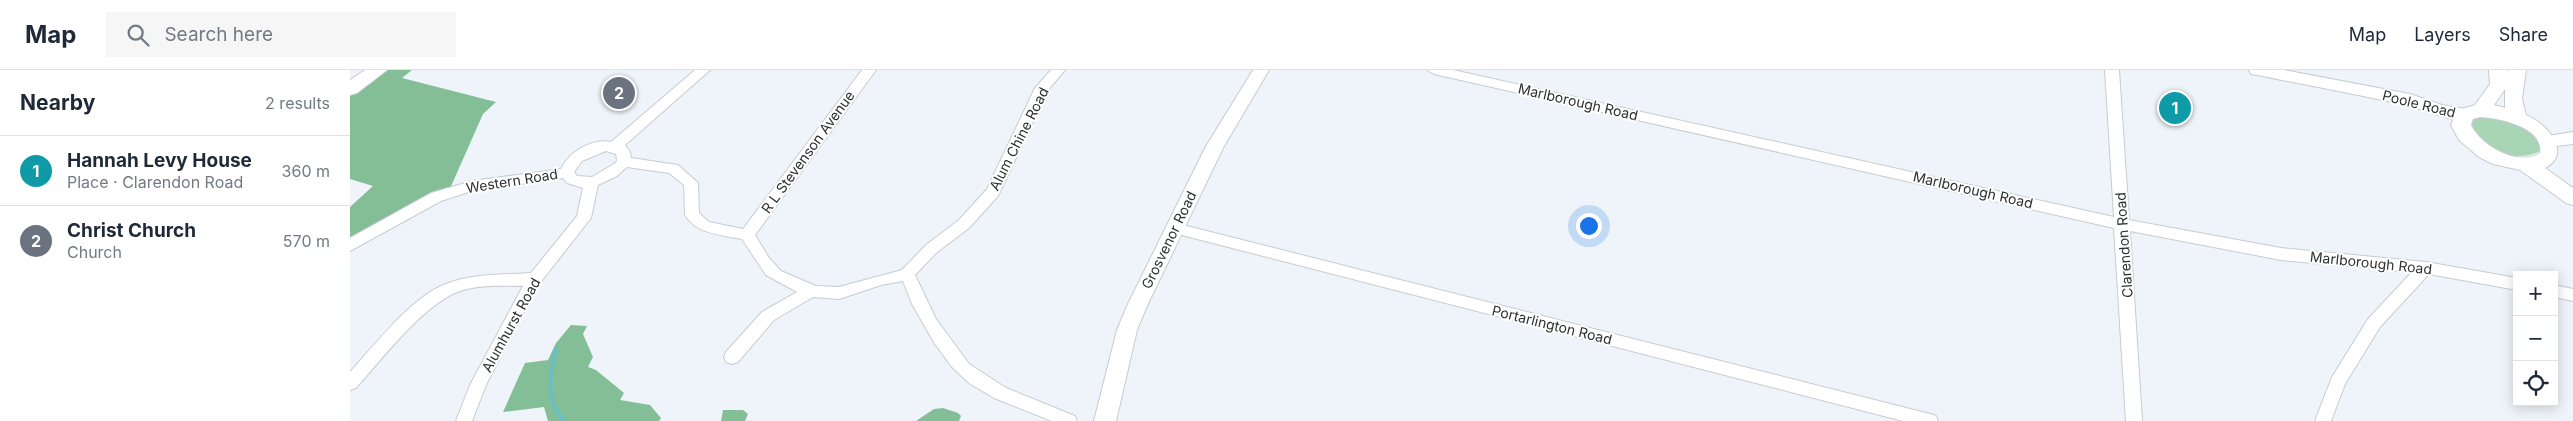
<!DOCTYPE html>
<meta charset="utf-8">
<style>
:root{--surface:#fff;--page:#f6f6f7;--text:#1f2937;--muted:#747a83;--line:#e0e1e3;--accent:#3381d1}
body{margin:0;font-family:Inter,sans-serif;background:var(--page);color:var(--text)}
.controls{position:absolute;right:15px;bottom:15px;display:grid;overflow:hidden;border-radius:0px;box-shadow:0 2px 12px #0003}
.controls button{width:45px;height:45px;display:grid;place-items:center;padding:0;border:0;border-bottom:1px solid var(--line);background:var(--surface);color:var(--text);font:25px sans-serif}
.you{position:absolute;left:1238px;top:155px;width:18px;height:18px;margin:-12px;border:4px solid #fff;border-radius:50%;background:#1a73e8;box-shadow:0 0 0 8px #1a73e833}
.badge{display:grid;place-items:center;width:32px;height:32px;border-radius:50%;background:var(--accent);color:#fff;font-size:16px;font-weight:700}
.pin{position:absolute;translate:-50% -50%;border:2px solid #fff;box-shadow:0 1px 5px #0006}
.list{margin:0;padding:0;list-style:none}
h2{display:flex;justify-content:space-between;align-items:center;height:65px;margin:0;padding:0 20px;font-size:21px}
h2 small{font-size:16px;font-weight:400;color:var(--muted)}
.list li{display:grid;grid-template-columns:32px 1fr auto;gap:15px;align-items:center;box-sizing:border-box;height:70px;padding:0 20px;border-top:1px solid var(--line)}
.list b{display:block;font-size:19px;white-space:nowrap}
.list p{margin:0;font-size:16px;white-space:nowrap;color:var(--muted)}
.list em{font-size:16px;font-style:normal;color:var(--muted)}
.icon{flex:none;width:28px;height:28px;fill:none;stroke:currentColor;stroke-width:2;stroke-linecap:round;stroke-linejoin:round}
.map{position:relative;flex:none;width:2223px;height:351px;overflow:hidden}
header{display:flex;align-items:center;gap:30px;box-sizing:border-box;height:70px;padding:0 25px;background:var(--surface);border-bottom:1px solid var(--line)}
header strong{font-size:24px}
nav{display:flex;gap:28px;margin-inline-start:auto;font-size:18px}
.search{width:350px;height:45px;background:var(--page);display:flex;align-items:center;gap:12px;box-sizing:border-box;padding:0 18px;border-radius:0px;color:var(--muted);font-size:19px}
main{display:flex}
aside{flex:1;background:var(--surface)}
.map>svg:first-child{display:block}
.green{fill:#a7d5b5}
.forest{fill:#83be97}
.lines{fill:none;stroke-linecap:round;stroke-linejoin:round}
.stream{stroke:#69bfc3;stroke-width:4}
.minor-casing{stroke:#c6ccd1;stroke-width:2}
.tertiary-casing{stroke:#c6ccd1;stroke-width:2}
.secondary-casing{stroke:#c6ccd1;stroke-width:2}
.minor{fill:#fff;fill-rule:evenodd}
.tertiary{fill:#fff;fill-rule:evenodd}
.secondary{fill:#fff;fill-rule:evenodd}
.labels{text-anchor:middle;stroke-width:4;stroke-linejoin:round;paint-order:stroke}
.street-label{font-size:14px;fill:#2d3031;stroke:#fff}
</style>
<header>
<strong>Map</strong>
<div class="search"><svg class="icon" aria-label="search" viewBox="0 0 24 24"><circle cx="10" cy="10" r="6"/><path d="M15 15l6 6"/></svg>Search here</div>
<nav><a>Map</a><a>Layers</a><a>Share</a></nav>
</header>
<main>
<aside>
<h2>Nearby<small>2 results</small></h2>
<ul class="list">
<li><span class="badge" style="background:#0f9aa8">1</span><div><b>Hannah Levy House</b><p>Place · Clarendon Road</p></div><em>360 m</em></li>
<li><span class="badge" style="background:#6b7280">2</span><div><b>Christ Church</b><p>Church</p></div><em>570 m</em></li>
</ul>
</aside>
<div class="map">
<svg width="2223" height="351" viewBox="0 0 2223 351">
<rect width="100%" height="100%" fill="#eef4f9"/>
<path class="green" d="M 2152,46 L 2188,66 L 2191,81 C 2163,94 2139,81 2121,59 L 2121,51 L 2126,47 Z"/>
<g class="forest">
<path d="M 28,0 L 62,0 L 52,8 L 146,32 L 133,44 L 98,123 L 0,175 L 0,137 L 23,116 L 0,109 L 0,19 Z"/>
<path d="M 221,255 L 237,256 L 233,264 L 243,287 L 238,297 L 246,300 L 274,323 L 270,330 L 300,335 L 311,348 L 309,351 L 198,351 L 194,337 L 153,342 L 175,293 L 198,290 L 206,273 Z"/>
<path d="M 593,338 L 608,343 L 611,346 L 609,351 L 566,351 L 584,339 Z"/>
<path d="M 373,340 L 393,340 L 398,344 L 395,351 L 371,351 Z"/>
</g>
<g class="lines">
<path class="stream" d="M 206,278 C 201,304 194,330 214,351"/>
<g class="minor-casing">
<g id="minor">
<path d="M 345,0 L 360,0 L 275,75 L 280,82 L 281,88 L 328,95 L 348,113 L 349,143 L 359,152 L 393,159 L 512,0 L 526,0 L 405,165 L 419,188 L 431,201 L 466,216 L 489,217 L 552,200 L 576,175 L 609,150 L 637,119 L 685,18 L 701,0 L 715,0 L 698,20 L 648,126 L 619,158 L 586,183 L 565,205 L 586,249 L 619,294 L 656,318 L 725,346 L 727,351 L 702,351 L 644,328 L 619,313 L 602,297 L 585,274 L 562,234 L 553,211 L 531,215 L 489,229 L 463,227 L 424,250 L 388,292 L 382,294 L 376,292 L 374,287 L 376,282 L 412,242 L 447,222 L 416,205 L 392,169 C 372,165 346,164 335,145 L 334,115 L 319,103 L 277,97 L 267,106 L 248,115 L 241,148 L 190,213 L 166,256 L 136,315 L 122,351 L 106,351 L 120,315 L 173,216 C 152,216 125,214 105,223 C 71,238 31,290 6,318 L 0,320 L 0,302 C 26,274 61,227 96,214 C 123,203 153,205 181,203 L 227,146 L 233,118 L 217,113 L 213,108 L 122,121 L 91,131 L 0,181 L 0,168 L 81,123 L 122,111 L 211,99 C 219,82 242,68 261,72 ZM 256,81 L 266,84 L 267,91 L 264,94 L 242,107 L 227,106 L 224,102 L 232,91 Z"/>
<path d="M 1077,0 L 1103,0 L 1764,147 L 1755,0 L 1769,0 L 1779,150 L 1931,178 L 2076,192 L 2167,208 L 2167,220 L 2079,204 L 2030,257 L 1995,314 L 1981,351 L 1965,351 L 1982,307 L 2018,249 L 2062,202 L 1931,190 L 1780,161 L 1792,351 L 1776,351 L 1764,158 L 1084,4 Z"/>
<path d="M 825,153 L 1580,344 L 1586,346 L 1588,351 L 1553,351 L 820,162 L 818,158 L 820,154 Z"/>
<path d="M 2204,215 L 2223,219 L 2223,231 L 2204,227 Z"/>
</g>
</g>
<g class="tertiary-casing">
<g id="tertiary">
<path d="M 903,0 L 919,0 L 873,78 L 797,236 L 787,260 L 766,351 L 744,351 L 767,260 L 777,236 L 855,78 Z"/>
<path d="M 1899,0 L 1934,0 L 2060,24 L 2092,35 L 2122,40 L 2124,44 L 2122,48 C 2100,54 2076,39 2055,35 C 2006,24 1956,15 1907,5 L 1901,4 Z"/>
<path d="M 2223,62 L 2223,74 L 2198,77 L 2192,75 L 2189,71 L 2192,67 Z"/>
</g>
</g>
<g class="secondary-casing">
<g id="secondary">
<path d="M 15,0 L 37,0 L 7,23 L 0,25 L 0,10 Z"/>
<path d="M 2139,0 L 2157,0 L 2157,2 L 2158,0 L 2176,0 L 2172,29 L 2176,45 C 2197,53 2223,84 2195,98 L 2223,118 L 2223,135 L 2216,133 L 2170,100 L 2143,94 L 2129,87 L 2109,70 L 2101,55 L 2108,40 L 2125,35 L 2140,14 ZM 2155,19 L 2155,38 L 2144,35 ZM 2130,47 C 2149,48 2194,57 2190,83 C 2168,97 2131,76 2121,55 L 2123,49 Z"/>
</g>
</g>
<use href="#minor" class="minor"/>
<use href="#tertiary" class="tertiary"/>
<use href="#secondary" class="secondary"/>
</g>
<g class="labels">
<g class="street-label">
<text transform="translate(1228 32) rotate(13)" y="5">Marlborough Road</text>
<text transform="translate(2069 34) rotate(14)" y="5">Poole Road</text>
<text transform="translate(669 69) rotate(-63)" y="5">Alum Chine Road</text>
<text transform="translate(458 82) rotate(-54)" y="5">R L Stevenson Avenue</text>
<text transform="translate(162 111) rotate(-9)" y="5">Western Road</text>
<text transform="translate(1623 120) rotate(13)" y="5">Marlborough Road</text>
<text transform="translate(819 170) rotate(-64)" y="5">Grosvenor Road</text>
<text transform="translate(1774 175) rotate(-94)" y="5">Clarendon Road</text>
<text transform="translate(2021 193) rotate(6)" y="5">Marlborough Road</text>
<text transform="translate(161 255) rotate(-61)" y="5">Alumhurst Road</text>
<text transform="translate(1202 255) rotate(14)" y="5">Portarlington Road</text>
</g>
</g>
</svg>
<div class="controls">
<button>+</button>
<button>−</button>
<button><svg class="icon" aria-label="locate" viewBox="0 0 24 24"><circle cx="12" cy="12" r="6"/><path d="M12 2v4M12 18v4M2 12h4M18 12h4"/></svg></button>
</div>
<div class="you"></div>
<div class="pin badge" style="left:1825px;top:38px;background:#0f9aa8">1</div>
<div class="pin badge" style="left:269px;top:23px;background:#6b7280">2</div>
</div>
</main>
